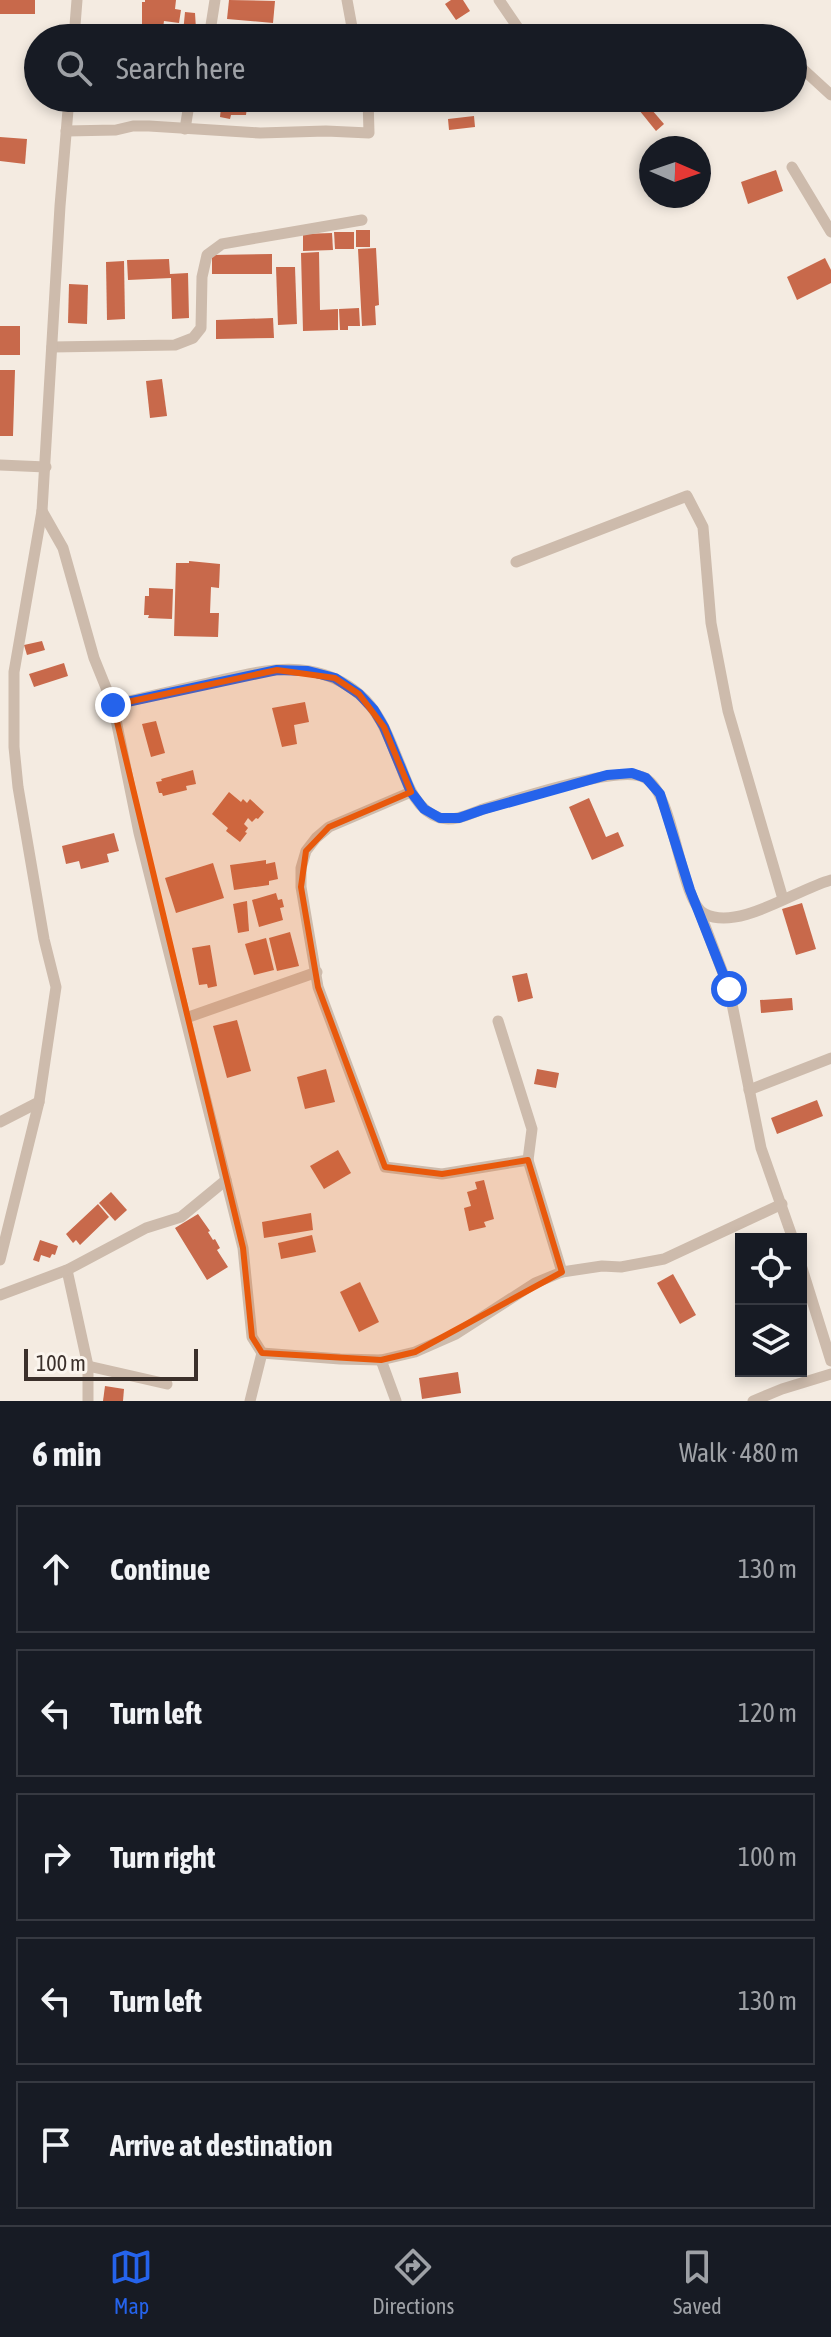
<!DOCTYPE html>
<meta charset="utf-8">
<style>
:root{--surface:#171b24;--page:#20242c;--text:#f1f3f6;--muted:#9ea1a6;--line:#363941;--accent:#2563eb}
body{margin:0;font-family:"Asap Condensed",sans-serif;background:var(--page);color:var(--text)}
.controls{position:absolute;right:24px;bottom:24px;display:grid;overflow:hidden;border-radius:0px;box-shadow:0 4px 12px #0003}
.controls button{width:72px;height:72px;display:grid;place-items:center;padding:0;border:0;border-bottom:2px solid var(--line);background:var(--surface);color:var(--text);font:40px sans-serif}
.compass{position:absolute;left:639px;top:136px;width:72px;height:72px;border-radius:50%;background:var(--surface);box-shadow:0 4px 12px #0003;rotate:92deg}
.scale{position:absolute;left:24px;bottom:20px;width:174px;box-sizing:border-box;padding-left:8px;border:4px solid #3b302b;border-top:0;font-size:22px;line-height:28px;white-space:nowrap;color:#3b302b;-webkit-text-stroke:6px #fbf5ee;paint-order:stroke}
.stop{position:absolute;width:24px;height:24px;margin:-18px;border:6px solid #2563eb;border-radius:50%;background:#fff}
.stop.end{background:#2563eb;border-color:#fff;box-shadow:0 2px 8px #0008}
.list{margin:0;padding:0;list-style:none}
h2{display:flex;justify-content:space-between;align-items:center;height:104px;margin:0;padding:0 32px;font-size:34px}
h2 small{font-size:26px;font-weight:400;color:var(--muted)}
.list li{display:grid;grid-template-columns:52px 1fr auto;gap:24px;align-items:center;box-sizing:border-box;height:128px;margin:0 16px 16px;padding:0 16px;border:2px solid var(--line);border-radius:0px}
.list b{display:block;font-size:30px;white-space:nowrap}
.list em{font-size:26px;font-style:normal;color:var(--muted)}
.icon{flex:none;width:44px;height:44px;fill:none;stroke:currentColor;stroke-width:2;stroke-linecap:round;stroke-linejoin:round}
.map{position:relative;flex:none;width:831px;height:1401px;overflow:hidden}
.search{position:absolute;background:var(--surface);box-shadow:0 4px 12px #0003;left:24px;right:24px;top:24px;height:88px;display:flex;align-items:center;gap:20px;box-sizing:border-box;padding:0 28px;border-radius:44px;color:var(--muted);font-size:30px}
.sheet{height:824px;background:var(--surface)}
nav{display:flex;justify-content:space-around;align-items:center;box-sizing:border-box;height:112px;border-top:2px solid var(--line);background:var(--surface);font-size:22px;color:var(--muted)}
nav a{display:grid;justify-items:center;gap:4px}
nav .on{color:var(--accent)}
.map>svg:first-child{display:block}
.building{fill:#c8694b}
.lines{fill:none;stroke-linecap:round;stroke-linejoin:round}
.minor{stroke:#cdbbac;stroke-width:11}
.route{stroke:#2563eb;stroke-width:10}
.marked{fill:#e8590c;fill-opacity:0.2;stroke:#e8590c;stroke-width:6;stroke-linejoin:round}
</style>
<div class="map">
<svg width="831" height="1401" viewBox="0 0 831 1401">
<rect width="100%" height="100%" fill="#f4ebe1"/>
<g class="building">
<rect x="0" y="0" width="35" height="14"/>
<path d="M 145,0 L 176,0 L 175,9 L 181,10 L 179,23 L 164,21 L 163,28 L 142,26 L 142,2 L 145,2 Z"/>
<path d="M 229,0 L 275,1 L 273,23 L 227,19 Z"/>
<path d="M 451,0 L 463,0 L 470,11 L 456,20 L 445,4 Z"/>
<path d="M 185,12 L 195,13 L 196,29 L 193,29 L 193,33 L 183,33 Z"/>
<path d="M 222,98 L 248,98 L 246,115 L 231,115 L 230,119 L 220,117 Z"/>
<path d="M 646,103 L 664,124 L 656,131 L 639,110 Z"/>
<path d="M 474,116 L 475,127 L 449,130 L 448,119 Z"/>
<path d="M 0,137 L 27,139 L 25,164 L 0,161 Z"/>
<path d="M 776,170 L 783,191 L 748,204 L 741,182 Z"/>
<rect x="356" y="230" width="14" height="17"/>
<path d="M 334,232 L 354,232 L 354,249 L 335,249 Z"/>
<path d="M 332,233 L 333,250 L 303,251 L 303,234 Z"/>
<path d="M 376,248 L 379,305 L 375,306 L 376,325 L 362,326 L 358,249 Z"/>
<path d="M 319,252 L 320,310 L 338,309 L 338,330 L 303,331 L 301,253 Z"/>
<path d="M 272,254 L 272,274 L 212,274 L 212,255 Z"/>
<path d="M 825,258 L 831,270 L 831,283 L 797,300 L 787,277 Z"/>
<path d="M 169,259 L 170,274 L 188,273 L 189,318 L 172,319 L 171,278 L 128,280 L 127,260 Z"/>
<path d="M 124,261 L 125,319 L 107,320 L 106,262 Z"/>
<path d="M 276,267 L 295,267 L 297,324 L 278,325 Z"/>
<path d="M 69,284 L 88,285 L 87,324 L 68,323 Z"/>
<path d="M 359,308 L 360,326 L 348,326 L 348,330 L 340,330 L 339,309 Z"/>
<path d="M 273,318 L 274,338 L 216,339 L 216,320 Z"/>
<rect x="0" y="326" width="20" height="29"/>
<path d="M 0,370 L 15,370 L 13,436 L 0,436 Z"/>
<path d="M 162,379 L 167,416 L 150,418 L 146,381 Z"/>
<path d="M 189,561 L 220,564 L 219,588 L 211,587 L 210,613 L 219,613 L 218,637 L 174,636 L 176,563 L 189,563 Z"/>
<path d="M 149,588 L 173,589 L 172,619 L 148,618 L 149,615 L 144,615 L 145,596 L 149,596 Z"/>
<path d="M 42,641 L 45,650 L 27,655 L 24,645 Z"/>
<path d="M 64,663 L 68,676 L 34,687 L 29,674 Z"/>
<path d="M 305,702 L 309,722 L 294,725 L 297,744 L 282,747 L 272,708 Z"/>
<path d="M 156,721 L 165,753 L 151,757 L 142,724 Z"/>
<path d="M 193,770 L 196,784 L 186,786 L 187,790 L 163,796 L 162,793 L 159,793 L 156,782 L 162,781 L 161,779 Z"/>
<path d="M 229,792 L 241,802 L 243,799 L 247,803 L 250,799 L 264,812 L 258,819 L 256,818 L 252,822 L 248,818 L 244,824 L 248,828 L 245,832 L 247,833 L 240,842 L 226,831 L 228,828 L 212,814 Z"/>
<path d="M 589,798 L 606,837 L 618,832 L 624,846 L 592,860 L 569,807 Z"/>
<path d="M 114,833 L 119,851 L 107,854 L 109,862 L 81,869 L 79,861 L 66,864 L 62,846 Z"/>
<path d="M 266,860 L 266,864 L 275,862 L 278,879 L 269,881 L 269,885 L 234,890 L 230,865 Z"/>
<path d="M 213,863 L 224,898 L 176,913 L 165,878 Z"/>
<path d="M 276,893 L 278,900 L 282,899 L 284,907 L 280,908 L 283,920 L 259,927 L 252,900 Z"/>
<path d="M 247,901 L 249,931 L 238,933 L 233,904 Z"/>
<path d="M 802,903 L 816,949 L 796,955 L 782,909 Z"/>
<path d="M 290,932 L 299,966 L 277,971 L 269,938 Z"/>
<path d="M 266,938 L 274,970 L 254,975 L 245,944 Z"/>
<path d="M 210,945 L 217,986 L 208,988 L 207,984 L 199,985 L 192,948 Z"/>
<path d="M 527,973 L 533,998 L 518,1002 L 512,976 Z"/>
<path d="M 792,998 L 793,1010 L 761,1013 L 760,1000 Z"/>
<path d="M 237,1020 L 251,1071 L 227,1078 L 213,1026 Z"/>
<path d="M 326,1069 L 335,1102 L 305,1109 L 297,1077 Z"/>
<path d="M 537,1069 L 559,1073 L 556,1088 L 534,1084 Z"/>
<path d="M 817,1100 L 823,1116 L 777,1134 L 771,1118 Z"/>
<path d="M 338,1150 L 351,1173 L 324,1189 L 310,1166 Z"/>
<path d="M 484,1180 L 494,1219 L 484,1222 L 486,1227 L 469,1231 L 464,1208 L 471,1206 L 467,1192 L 477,1189 L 475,1182 Z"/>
<path d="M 111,1192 L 127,1210 L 115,1221 L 99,1203 Z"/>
<path d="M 98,1204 L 109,1217 L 80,1245 L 76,1240 L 73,1243 L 66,1234 Z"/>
<path d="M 311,1213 L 313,1230 L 264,1238 L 262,1222 Z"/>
<path d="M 198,1214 L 210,1231 L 208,1232 L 213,1240 L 215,1239 L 220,1248 L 217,1250 L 228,1267 L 207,1280 L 175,1228 Z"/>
<path d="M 312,1235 L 316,1252 L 281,1259 L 278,1243 Z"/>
<path d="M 40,1240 L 58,1246 L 55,1255 L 52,1254 L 50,1258 L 41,1255 L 39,1262 L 33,1260 Z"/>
<path d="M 673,1274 L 696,1315 L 680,1324 L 657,1283 Z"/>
<path d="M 360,1282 L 379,1322 L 359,1332 L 340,1292 Z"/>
<path d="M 458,1372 L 461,1393 L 422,1399 L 419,1378 Z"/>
<path d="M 105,1386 L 124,1389 L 123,1401 L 103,1401 Z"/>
</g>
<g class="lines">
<g class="minor">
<path d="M 347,0 L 354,38"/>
<path d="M 499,0 L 525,38"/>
<path d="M 74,35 L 104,38"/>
<path d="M 74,38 L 77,0"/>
<path d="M 209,38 L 215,0"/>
<path d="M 794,61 L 831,95"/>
<path d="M 563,98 L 565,102"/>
<path d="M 185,129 L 190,98"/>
<path d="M 66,131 L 116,130 L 133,126 L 149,126 L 260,133 L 326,131 L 369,133 L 368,98"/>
<path d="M 792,167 L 831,232"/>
<path d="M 52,347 L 175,345 L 193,338 L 201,328 L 202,277 L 207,255 L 222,244 L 362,220"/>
<path d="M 0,465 L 46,467"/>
<path d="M 42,511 L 63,548 L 94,658 L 113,705 L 139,833 L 243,1248 L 252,1337 L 262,1353 L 250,1401"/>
<path d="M 516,562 L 687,496 L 703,527 L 711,623 L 728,711 L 783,899"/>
<path d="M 113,705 C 144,697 176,690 208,683 C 240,676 276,665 309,671 C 327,674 345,682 359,694 C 381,712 390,741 401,767 C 408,786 417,811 440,818 C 456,822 471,813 486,808 C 517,799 620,764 645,778 C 676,795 679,901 705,914 C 739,931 797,889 831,880"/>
<path d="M 411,792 L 329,827 L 316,838 L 306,851 L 301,868 L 301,887 L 318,987 L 385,1167 L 442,1174 L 528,1160"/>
<path d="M 699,910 L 729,989 L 761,1148 L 793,1239"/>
<path d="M 186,1018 L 317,972"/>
<path d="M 498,1021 L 532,1129 L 528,1160 L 562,1272"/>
<path d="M 749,1090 L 831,1058"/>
<path d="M 0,1122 L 39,1102"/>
<path d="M 0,1260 L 39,1102 L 56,987 L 44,939 L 18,787 L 14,747 L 14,672 L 42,511 L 60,206 L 69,98"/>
<path d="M 801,1265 L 831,1361"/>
<path d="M 67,1270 L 88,1366 L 88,1401"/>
<path d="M 0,1295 L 67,1270 L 146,1228 L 181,1217 L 226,1180"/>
<path d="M 262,1353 L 340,1359 L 381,1360 L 415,1352 L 456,1334 L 535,1283 L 562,1272 L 602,1266 L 621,1267 L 664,1259 L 782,1204"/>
<path d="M 381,1360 L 396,1401"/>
<path d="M 88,1366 L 167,1384"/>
<path d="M 753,1401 L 782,1389 L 831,1374"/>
</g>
</g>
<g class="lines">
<path class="route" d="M 113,705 L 277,670 L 308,671 L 335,678 L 359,694 L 374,710 L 384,727 L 411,792 L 424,809 L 440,818 L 459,818 L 482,810 L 607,775 L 632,773 L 646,778 L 660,794 L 690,890 L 729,989"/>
</g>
<path class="marked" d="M 277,670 L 335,678 L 359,694 L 384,727 L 411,792 L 329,827 L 306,851 L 301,887 L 318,987 L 385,1167 L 442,1174 L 528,1160 L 562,1272 L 415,1352 L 381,1360 L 262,1353 L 252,1337 L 243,1248 L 113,705 Z"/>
</svg>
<div class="controls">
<button><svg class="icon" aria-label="locate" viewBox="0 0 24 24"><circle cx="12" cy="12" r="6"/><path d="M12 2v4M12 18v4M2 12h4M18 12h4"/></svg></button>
<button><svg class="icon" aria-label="layers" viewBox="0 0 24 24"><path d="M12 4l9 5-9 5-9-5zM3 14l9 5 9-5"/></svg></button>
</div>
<svg class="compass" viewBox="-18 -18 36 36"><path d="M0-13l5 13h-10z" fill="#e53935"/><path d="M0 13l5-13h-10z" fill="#9ea1a6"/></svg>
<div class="scale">100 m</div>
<div class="stop" style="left:729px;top:989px"></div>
<div class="stop end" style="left:113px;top:705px"></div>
<div class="search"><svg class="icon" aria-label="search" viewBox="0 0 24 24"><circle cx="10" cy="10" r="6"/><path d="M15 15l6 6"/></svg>Search here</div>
</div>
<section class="sheet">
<h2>6 min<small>Walk · 480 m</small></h2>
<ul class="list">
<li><svg class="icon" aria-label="ahead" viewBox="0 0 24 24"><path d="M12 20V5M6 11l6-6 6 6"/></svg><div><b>Continue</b></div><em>130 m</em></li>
<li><svg class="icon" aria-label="left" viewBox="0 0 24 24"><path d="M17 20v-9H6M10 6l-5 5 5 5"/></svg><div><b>Turn left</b></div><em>120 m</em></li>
<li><svg class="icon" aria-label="right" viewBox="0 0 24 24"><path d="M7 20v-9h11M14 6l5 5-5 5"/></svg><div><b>Turn right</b></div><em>100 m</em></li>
<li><svg class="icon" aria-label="left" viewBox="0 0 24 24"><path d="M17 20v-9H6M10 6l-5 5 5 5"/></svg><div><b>Turn left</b></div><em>130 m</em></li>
<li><svg class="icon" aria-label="arrive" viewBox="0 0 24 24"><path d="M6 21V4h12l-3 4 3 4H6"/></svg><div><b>Arrive at destination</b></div></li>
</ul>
</section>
<nav>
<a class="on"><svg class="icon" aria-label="map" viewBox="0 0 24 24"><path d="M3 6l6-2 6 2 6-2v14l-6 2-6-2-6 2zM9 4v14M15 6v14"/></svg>Map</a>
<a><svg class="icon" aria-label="directions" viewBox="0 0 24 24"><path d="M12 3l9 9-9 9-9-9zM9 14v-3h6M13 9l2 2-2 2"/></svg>Directions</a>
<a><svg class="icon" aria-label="saved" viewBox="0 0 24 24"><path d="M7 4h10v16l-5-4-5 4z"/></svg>Saved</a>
</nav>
